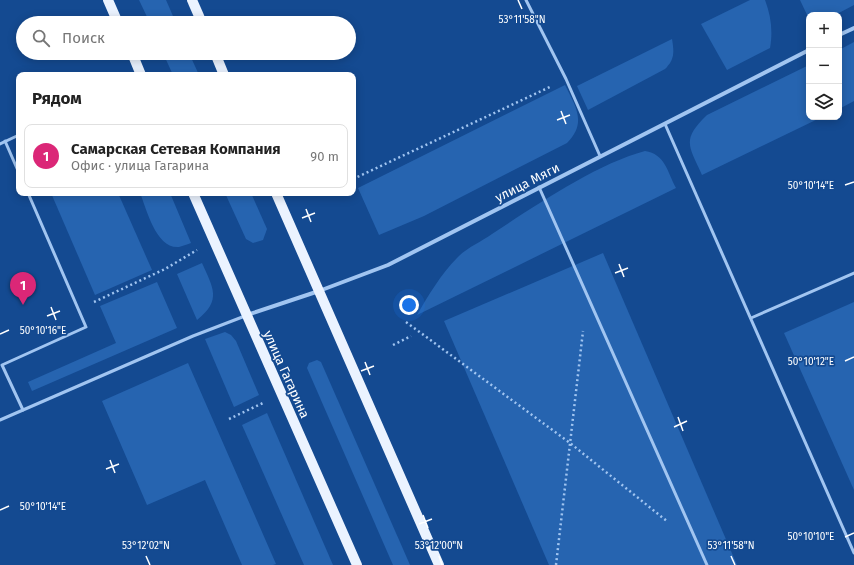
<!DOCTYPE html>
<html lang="ru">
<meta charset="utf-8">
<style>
:root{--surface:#fff;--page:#f6f6f6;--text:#222;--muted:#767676;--line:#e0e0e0;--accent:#db2777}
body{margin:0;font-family:"Fira Sans",sans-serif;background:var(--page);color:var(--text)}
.controls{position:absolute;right:12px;top:12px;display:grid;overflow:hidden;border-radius:8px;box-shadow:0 2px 10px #0003}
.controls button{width:36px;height:36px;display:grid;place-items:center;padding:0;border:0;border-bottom:1px solid var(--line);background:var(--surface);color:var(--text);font:20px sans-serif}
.you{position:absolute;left:409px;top:305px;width:14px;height:14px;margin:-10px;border:3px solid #fff;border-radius:50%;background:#1a73e8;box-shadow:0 0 0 6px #1a73e833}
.badge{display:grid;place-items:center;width:26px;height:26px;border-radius:50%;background:var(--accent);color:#fff;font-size:13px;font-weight:700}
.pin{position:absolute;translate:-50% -33px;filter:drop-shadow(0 1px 2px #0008)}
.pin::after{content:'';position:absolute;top:21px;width:14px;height:12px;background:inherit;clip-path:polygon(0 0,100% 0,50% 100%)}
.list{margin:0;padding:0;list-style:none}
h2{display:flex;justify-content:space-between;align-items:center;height:52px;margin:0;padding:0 16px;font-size:17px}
h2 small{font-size:13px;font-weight:400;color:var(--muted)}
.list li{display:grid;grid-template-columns:26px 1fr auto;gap:12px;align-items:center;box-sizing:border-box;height:64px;margin:0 8px 8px;padding:0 8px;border:1px solid var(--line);border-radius:8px}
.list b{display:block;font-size:15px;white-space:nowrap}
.list p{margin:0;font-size:13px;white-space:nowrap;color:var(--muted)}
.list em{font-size:13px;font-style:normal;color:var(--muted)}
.icon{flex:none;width:22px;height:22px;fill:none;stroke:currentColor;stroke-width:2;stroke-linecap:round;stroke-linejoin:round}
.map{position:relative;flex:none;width:854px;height:565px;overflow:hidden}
.search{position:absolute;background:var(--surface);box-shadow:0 2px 10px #0003;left:16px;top:16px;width:340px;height:44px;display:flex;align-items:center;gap:10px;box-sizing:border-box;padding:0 14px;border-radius:22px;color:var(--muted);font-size:15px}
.panel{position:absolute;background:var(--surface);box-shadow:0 2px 10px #0003;left:16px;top:72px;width:340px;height:124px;border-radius:8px}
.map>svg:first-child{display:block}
.green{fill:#2664b0}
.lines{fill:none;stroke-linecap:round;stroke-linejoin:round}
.path{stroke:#a1c5f1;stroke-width:2.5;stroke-dasharray:2 3;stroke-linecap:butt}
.lane{stroke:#a1c5f1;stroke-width:3}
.street{stroke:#a1c5f1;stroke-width:4}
.primary{stroke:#ebf3ff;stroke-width:10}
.ticks{fill:none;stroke:#fff;stroke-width:1.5}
.labels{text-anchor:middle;stroke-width:3.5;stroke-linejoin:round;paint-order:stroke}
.street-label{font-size:13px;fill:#fff;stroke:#144a91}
.ticks-label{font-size:10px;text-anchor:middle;fill:#fff;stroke:#144a91;stroke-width:3.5;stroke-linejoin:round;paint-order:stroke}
</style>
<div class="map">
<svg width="854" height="565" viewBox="0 0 854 565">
<rect width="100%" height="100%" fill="#144a91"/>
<g class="green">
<path d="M 139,0 L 166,0 L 176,23 L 150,23 Z"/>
<path d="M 750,0 L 765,0 C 771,16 773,31 770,48 L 727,70 L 701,24 Z"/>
<path d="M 800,0 L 854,0 L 854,5 L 835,15 L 809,15 L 809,19 Z"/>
<path d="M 672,39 C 674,52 675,59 665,69 L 588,110 L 577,86 Z"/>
<path d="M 854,42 L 854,101 L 839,109 L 839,50 Z"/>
<path d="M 163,53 L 189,53 L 199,75 L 173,75 Z"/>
<path d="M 809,65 L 809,117 L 822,117 L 702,175 C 689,146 681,140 707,115 Z"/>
<path d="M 565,85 C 576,107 587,123 567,143 L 424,216 L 379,235 L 358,188 Z"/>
<path d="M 645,151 C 665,154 667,171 676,188 L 417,315 C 428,296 441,274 457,258 C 466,248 481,242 492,234 C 535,206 596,164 645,151 Z"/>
<path d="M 51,193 L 118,193 L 152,270 L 95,295 Z"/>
<path d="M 140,193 L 170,193 L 191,243 C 188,244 183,246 179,247 C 156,249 147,210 140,193 Z"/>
<path d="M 225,193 L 251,193 L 267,229 L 263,240 L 253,243 L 246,239 Z"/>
<path d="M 603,253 L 737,565 L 549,565 L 444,321 Z"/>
<path d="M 202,263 C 213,288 222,300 197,320 L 177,274 Z"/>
<path d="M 157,282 L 177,328 L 32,391 L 28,382 L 116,343 L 100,306 Z"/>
<path d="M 854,302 L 854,490 L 784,333 Z"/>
<path d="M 225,332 L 231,335 L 236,341 L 259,395 L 234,407 L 205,339 Z"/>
<path d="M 317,360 L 321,362 L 410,565 L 393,565 L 307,368 L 309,363 Z"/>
<path d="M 188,363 L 276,564 L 273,565 L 242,565 L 205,480 L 147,505 L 102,401 Z"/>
<path d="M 267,413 L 333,565 L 304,565 L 242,425 Z"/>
</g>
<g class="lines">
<g class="path">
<path d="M 353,179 L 552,86"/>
<path d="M 316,194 L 320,193"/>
<path d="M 94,302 L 165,269 L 197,250"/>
<path d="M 406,322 L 570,443 L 668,522"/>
<path d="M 393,345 L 411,336"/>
<path d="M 229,419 L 263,403"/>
<path d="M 556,565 L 583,331"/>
</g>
<g class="lane">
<path d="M 526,0 L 566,79 L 600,156"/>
<path d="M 665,124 L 854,553"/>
<path d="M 5,141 L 19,173"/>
<path d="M 0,144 L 19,135"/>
<path d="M 539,187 L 707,565"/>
<path d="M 751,318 L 854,273"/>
<path d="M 23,410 L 2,365 L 86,327 L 28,193"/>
<path d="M 0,420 L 193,336 L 245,316"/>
</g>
<g class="street">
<path d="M 839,35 L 854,28"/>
<path d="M 247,315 L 319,291 L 388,265 L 809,50"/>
</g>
<g class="primary">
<path d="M 108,0 L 118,23"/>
<path d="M 192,0 L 202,23"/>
<path d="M 132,53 L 141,75"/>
<path d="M 215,53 L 224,75"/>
<path d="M 193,193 L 357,565"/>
<path d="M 276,193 L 439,565"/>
</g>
</g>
<path class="ticks" d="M 518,0 L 522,9M 561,111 L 566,124M 557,120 L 570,115M 845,185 L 854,182M 306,209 L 311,222M 302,218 L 315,213M 619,264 L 624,277M 615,273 L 628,268M 51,307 L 56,320M 47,316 L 60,311M 0,334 L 9,330M 845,361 L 854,357M 365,362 L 370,375M 361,371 L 374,366M 678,417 L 683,431M 674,427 L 687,421M 110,460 L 115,473M 106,469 L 119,464M 0,510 L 9,506M 423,515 L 428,528M 419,524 L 432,519M 845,537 L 854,533M 146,556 L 150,565M 439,556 L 442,565M 731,556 L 735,565"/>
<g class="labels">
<g class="street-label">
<text transform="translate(527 182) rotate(-27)" y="5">улица Мяги</text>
<text transform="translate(287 374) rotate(66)" y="5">улица Гагарина</text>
</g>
</g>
<g class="ticks-label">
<text x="522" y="23">53°11'58"N</text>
<text x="811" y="189">50°10'14"E</text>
<text x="43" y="334">50°10'16"E</text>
<text x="811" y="365">50°10'12"E</text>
<text x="43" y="510">50°10'14"E</text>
<text x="811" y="540">50°10'10"E</text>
<text x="146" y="549">53°12'02"N</text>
<text x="439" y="549">53°12'00"N</text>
<text x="731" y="549">53°11'58"N</text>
</g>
</svg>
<div class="controls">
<button>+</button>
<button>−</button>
<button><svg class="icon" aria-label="layers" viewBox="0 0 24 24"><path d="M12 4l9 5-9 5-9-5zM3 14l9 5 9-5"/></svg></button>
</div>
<div class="you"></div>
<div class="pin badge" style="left:23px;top:305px">1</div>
<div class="search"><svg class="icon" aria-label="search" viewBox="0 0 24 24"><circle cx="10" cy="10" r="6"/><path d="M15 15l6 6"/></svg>Поиск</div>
<section class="panel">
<h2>Рядом<small></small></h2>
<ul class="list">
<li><span class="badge">1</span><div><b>Самарская Сетевая Компания</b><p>Офис · улица Гагарина</p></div><em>90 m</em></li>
</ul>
</section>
</div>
